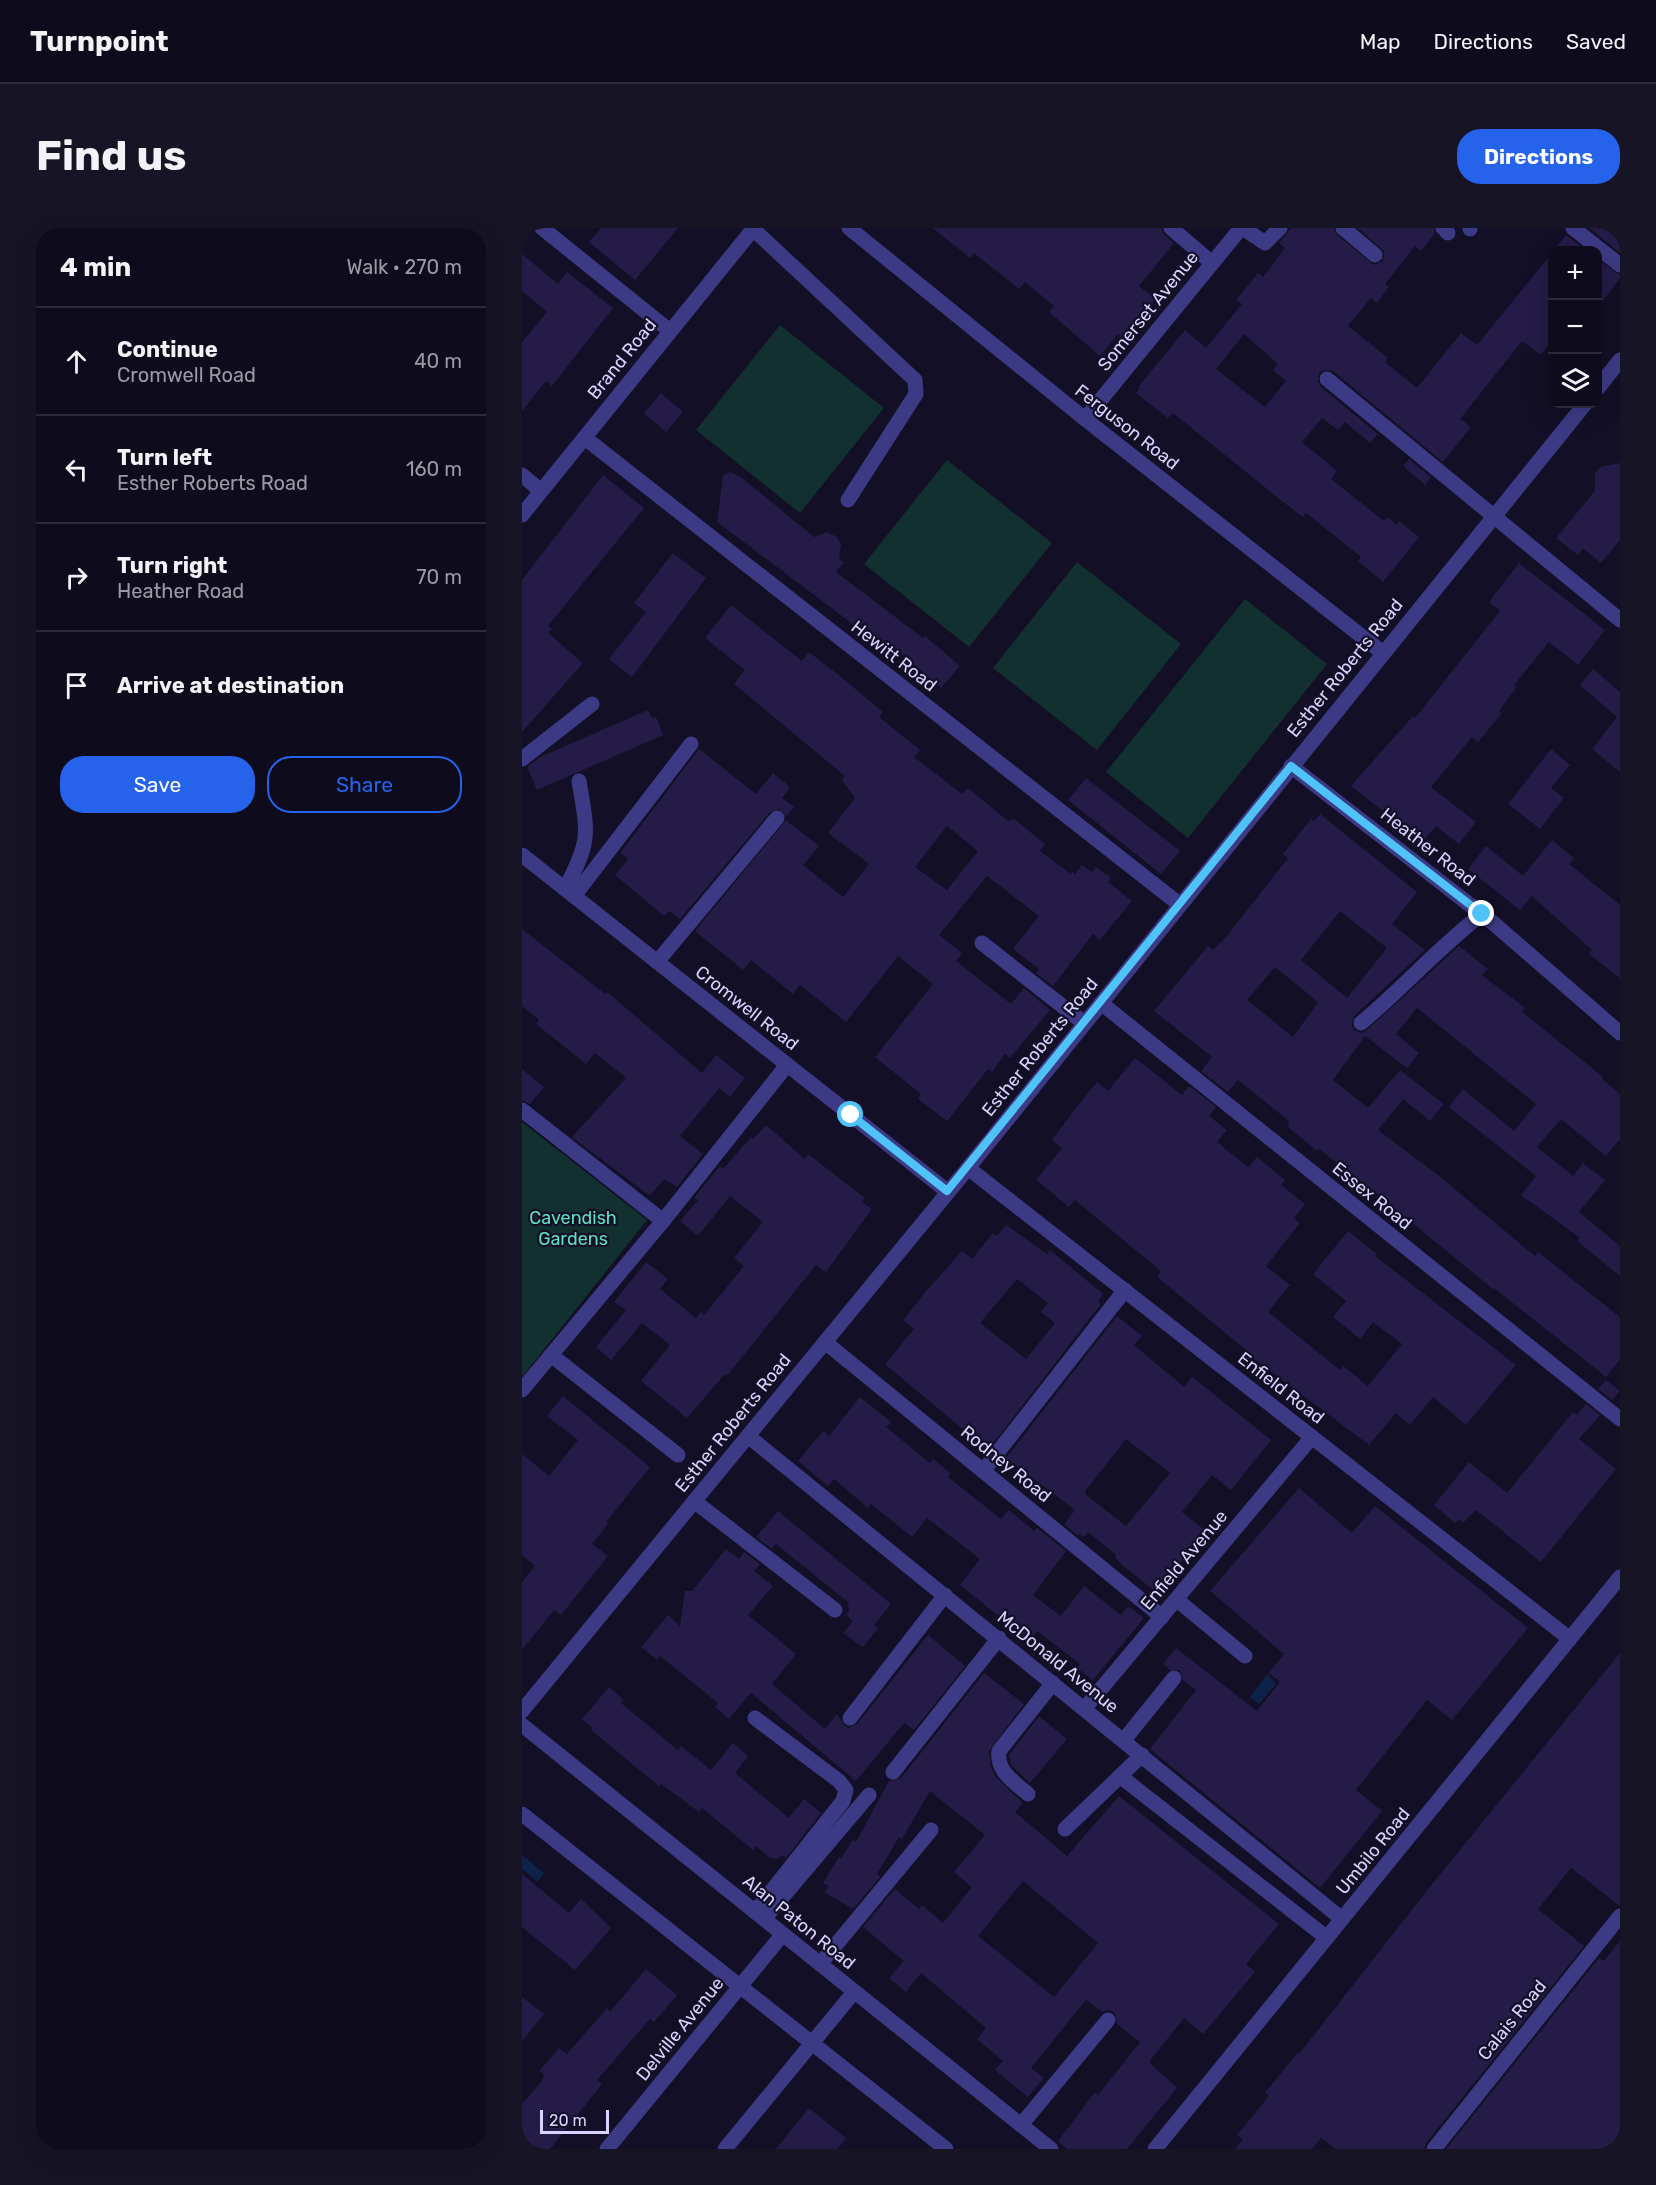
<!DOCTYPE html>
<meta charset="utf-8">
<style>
:root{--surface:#0e0b1c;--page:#171425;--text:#f1f3f6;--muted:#9b9ba3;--line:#2e2b3b;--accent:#2563eb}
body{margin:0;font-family:Rubik,sans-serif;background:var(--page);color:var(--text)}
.controls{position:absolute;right:18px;top:18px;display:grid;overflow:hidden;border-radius:12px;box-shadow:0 6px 24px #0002}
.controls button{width:54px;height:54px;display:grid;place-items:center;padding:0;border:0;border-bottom:2px solid var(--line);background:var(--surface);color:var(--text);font:30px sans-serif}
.scale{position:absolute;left:18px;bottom:15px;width:69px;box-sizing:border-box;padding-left:6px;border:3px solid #d9d4ff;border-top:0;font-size:16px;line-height:21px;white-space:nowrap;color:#d9d4ff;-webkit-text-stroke:4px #130f26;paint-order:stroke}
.stop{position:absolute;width:18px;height:18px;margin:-14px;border:4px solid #4fc3f7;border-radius:50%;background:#fff}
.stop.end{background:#4fc3f7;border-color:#fff;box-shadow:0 2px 6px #0008}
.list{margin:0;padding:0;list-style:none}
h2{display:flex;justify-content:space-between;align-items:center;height:78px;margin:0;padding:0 24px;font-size:26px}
h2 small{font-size:20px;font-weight:400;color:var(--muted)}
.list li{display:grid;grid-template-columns:39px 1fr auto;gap:18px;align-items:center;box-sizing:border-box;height:108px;padding:0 24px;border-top:2px solid var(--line)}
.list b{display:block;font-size:22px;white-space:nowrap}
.list p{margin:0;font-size:20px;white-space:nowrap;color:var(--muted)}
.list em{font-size:20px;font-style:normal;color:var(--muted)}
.actions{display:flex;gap:12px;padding:18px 24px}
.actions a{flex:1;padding:14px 0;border:2px solid var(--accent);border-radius:24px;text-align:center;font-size:21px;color:var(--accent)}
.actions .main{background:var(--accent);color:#fff}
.icon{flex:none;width:33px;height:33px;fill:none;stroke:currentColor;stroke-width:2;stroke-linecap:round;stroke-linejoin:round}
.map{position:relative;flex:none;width:1098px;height:1921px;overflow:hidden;border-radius:24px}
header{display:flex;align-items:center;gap:36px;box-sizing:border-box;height:84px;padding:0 30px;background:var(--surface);border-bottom:2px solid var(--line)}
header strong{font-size:28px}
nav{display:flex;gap:33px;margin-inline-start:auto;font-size:21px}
.intro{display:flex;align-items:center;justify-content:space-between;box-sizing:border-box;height:144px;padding:0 36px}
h1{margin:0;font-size:42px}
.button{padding:15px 27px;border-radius:24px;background:var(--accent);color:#fff;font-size:21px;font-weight:700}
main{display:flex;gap:36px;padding:0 36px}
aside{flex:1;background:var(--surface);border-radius:24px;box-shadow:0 6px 24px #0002}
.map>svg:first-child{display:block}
.green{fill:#12302f}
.water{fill:#0c2248}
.building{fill:#241b47;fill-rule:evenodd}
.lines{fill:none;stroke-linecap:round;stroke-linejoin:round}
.minor{stroke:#3d3a85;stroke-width:15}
.route{stroke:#4fc3f7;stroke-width:8}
.labels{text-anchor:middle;stroke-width:4.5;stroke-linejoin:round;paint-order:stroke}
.street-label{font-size:18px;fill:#d9d4ff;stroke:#130f26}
.park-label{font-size:18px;fill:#5fe0c0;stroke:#130f26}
</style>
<header>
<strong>Turnpoint</strong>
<nav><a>Map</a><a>Directions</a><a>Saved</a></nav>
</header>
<div class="intro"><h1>Find us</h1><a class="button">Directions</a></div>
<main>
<aside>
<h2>4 min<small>Walk · 270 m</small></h2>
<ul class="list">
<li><svg class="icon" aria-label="ahead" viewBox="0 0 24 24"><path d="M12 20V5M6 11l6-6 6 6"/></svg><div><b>Continue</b><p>Cromwell Road</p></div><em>40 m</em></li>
<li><svg class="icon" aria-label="left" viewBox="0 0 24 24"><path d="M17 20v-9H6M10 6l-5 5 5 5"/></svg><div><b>Turn left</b><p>Esther Roberts Road</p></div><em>160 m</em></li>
<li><svg class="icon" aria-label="right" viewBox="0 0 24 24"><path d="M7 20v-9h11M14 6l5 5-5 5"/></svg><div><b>Turn right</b><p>Heather Road</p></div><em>70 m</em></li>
<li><svg class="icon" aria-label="arrive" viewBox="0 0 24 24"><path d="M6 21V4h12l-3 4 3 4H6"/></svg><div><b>Arrive at destination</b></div></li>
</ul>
<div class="actions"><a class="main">Save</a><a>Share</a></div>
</aside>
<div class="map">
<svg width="1098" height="1921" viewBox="0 0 1098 1921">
<rect width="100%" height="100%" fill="#130f26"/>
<g class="green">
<path d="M 258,97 L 362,180 L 278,285 L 174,202 Z"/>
<path d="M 425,232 L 530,315 L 447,419 L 342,336 Z"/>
<path d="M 555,334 L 659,416 L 575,522 L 471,440 Z"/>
<path d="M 723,371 L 805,436 L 666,610 L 584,544 Z"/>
<path d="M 0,894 L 125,992 L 0,1149 Z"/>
</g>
<g class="water">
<path d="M 746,1446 L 754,1456 L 737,1476 L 728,1469 Z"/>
<path d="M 0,1627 L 22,1645 L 16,1654 L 0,1641 Z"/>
</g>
<g class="building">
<path d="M 79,0 L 156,0 L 113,52 L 67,14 Z"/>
<path d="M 411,0 L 639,0 L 642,7 L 652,15 L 617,58 L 634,71 L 602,110 L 596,106 L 578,128 L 527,84 L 532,78 L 503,54 L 497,61 L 452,25 L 448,30 Z"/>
<path d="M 769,0 L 811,0 L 815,7 L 852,37 L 861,33 L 862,23 L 836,0 L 912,0 L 913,5 L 899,23 L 893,18 L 863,56 L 867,59 L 855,75 L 849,70 L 826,98 L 866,130 L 863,134 L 895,160 L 939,105 L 955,117 L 1030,25 L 1030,112 L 1019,127 L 1000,113 L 938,191 L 949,199 L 921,234 L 811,143 L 802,142 L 797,145 L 796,154 L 799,159 L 856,206 L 848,215 L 823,194 L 816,202 L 800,190 L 780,214 L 815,243 L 809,251 L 862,293 L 865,289 L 875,297 L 877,293 L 897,309 L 861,354 L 836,333 L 839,329 L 784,285 L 781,289 L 761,274 L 651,185 L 646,190 L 614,165 L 618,160 L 616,159 L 663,102 L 684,120 L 720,76 L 714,72 L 736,45 L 741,49 L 763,20 L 757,15 ZM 722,106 L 756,136 L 751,142 L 764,153 L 743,179 L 694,141 Z"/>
<path d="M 1067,0 L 1098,0 L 1098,25 Z"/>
<path d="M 1044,7 L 1045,8 L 1064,22 L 1032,22 Z"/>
<path d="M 0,26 L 36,56 L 45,44 L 91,80 L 30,158 L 24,153 L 0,183 L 0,114 L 25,84 L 0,63 Z"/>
<path d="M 1076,32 L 1098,47 L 1098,50 L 1076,79 Z"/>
<path d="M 139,165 L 161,184 L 144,204 L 122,185 Z"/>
<path d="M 887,231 L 909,249 L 903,257 L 881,238 Z"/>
<path d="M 1098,235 L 1098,312 L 1079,335 L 1061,320 L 1056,327 L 1034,310 L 1073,263 L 1073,245 L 1078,239 Z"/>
<path d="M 208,244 L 219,249 L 292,309 L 305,304 L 315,309 L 319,316 L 317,331 L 322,334 L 314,344 L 401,410 L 403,408 L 438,438 L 419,460 L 364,412 L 354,421 L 337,407 L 340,403 L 195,294 L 201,248 Z"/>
<path d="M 81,247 L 122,280 L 26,398 L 30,401 L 26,405 L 61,435 L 0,504 L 0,352 Z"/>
<path d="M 151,325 L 184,350 L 110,449 L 87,431 L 124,384 L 112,375 Z"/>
<path d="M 997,335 L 1083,402 L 1056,437 L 1027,414 L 992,457 L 995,459 L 977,483 L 980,485 L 956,514 L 950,509 L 909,559 L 954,594 L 937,616 L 914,598 L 899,616 L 882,603 L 884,601 L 829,558 L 891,488 L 893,490 L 978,383 L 967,374 Z"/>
<path d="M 209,377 L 280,433 L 287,424 L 319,449 L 361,484 L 357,489 L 398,522 L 392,529 L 440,566 L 446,560 L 486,593 L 492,591 L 523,616 L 518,623 L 549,646 L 550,643 L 553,646 L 560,637 L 570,644 L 574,639 L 589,650 L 586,654 L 610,673 L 578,712 L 571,706 L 531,758 L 514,745 L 517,741 L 491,721 L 517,688 L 465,648 L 417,707 L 440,725 L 434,733 L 489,776 L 502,760 L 528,782 L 488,830 L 483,826 L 470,844 L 466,841 L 425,893 L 396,871 L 399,866 L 353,829 L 411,756 L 376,728 L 324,794 L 278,757 L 271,766 L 229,732 L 221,742 L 173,703 L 264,592 L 297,618 L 281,637 L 321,669 L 347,636 L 306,605 L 333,570 L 320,552 L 323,548 L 212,456 L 223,442 L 183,410 ZM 425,598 L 456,623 L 425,662 L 393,639 Z"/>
<path d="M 1071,441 L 1098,464 L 1098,544 L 1070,521 L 1095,489 L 1058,457 Z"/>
<path d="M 126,482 L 130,490 L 134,489 L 141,507 L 15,562 L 5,539 L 18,529 Z"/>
<path d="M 177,521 L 234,566 L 251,545 L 268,559 L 260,570 L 272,579 L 264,588 L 257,581 L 248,584 L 158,691 L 147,683 L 142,688 L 93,647 L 106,631 L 98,625 Z"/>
<path d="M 1029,521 L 1048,537 L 1029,560 L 1042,570 L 1018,601 L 986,576 Z"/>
<path d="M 564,550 L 658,623 L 639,646 L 546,572 Z"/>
<path d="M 798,586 L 895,664 L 870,696 L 903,722 L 832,788 L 829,796 L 832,802 L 840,805 L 845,802 L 937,718 L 966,741 L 960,747 L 1003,780 L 1000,784 L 1081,849 L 1080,851 L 1098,866 L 1098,911 L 1084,928 L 1039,891 L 1015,919 L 1051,948 L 1061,935 L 1083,952 L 1057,984 L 1098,1018 L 1098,1048 L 1055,1013 L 1058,1010 L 999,967 L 1014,948 L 927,879 L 941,861 L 992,903 L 1014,876 L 895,780 L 874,806 L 897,825 L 885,840 L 843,808 L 811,852 L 846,880 L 878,842 L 922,876 L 908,893 L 881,871 L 856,902 L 916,947 L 1013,1028 L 1016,1024 L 1098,1089 L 1098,1132 L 1084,1149 L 972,1060 L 971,1061 L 855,966 L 797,921 L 795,923 L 766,899 L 767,893 L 716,852 L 706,864 L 679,843 L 690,829 L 632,783 L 686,718 L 691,722 L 704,709 L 766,630 L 761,626 L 789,591 L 792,593 ZM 818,683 L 865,720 L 825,770 L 779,732 ZM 753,739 L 796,774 L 771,809 L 725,772 Z"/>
<path d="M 1030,612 L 1052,630 L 1047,636 L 1098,677 L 1098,750 L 1067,726 L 1070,722 L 1010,668 L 998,682 L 946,641 L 964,618 L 1001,648 Z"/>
<path d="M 0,701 L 83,766 L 85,764 L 180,845 L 194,827 L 223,850 L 208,869 L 197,860 L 158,908 L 181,926 L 155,959 L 142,951 L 128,968 L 50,909 L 104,850 L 73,825 L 64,836 L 14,796 L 17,792 L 0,778 Z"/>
<path d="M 613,830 L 660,867 L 667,858 L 694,879 L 687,888 L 705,902 L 695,914 L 726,939 L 735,929 L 763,952 L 759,957 L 783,976 L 772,990 L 778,995 L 744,1038 L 768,1057 L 746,1084 L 818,1142 L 821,1138 L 846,1158 L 880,1116 L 851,1094 L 838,1111 L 811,1089 L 824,1073 L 791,1046 L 826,1003 L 855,1026 L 853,1028 L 994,1137 L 944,1197 L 911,1169 L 888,1197 L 874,1185 L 847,1217 L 727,1127 L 728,1125 L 635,1049 L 639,1043 L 553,972 L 547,979 L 514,952 L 540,920 L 530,912 L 553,881 L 575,854 L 586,863 Z"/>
<path d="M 0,841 L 22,859 L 8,876 L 0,872 Z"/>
<path d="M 244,897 L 283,931 L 286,926 L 343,970 L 340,974 L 350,981 L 304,1044 L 294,1037 L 205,1148 L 203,1146 L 165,1190 L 119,1153 L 148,1117 L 120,1095 L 89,1132 L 74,1119 L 104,1082 L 92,1074 L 124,1034 L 146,1051 L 138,1061 L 174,1090 L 179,1084 L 182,1087 L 222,1038 L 212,1030 L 241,994 L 208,968 L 176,1008 L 158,993 L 176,972 L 172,970 L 197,939 L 202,940 L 229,909 L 231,911 Z"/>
<path d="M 484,997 L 525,1026 L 528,1022 L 581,1066 L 576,1073 L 579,1076 L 469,1218 L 465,1215 L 462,1219 L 363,1136 L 392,1101 L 381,1092 L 405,1062 L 440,1023 L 450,1031 L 471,1005 L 475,1008 ZM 495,1051 L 526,1075 L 519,1084 L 533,1095 L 504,1131 L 458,1095 Z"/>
<path d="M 595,1088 L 620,1108 L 612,1117 L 662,1159 L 670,1149 L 749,1212 L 709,1262 L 690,1247 L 660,1284 L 685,1304 L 634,1364 L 600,1337 L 593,1330 L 594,1327 L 566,1304 L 562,1309 L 557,1306 L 555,1307 L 542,1296 L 553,1282 L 484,1230 ZM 604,1211 L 648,1245 L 604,1298 L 563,1266 L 564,1262 Z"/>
<path d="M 1084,1152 L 1098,1163 L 1090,1172 L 1076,1161 Z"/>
<path d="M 41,1168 L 128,1239 L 84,1294 L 86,1296 L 70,1316 L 86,1328 L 39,1387 L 32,1382 L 0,1422 L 0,1354 L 13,1338 L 0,1327 L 0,1226 L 27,1248 L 56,1212 L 25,1188 Z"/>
<path d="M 338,1169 L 369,1194 L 364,1199 L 408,1235 L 411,1231 L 428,1245 L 426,1249 L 479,1291 L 487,1282 L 512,1303 L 515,1300 L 544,1323 L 511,1367 L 539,1388 L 562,1358 L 599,1387 L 606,1378 L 622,1390 L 571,1452 L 555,1440 L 558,1436 L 515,1403 L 507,1413 L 438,1357 L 458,1331 L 405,1290 L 390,1309 L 349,1276 L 346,1280 L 312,1251 L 306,1258 L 276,1233 L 301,1203 L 307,1208 Z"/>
<path d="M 1064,1176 L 1078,1187 L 1057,1211 L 1094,1241 L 1019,1334 L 954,1282 L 941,1295 L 937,1291 L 933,1295 L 912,1277 L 947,1234 L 985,1265 L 1051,1184 L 1055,1187 Z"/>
<path d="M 777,1260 L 830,1305 L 853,1278 L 1006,1400 L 930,1492 L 905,1472 L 834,1562 L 860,1583 L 798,1660 L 628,1521 L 674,1462 L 661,1452 L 658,1442 L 648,1442 L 641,1436 L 654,1420 L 735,1483 L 758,1454 L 747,1445 L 762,1426 L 688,1363 Z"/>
<path d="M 256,1283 L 369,1376 L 352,1397 L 356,1400 L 341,1419 L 321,1405 L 331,1393 L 324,1387 L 328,1381 L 325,1378 L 327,1375 L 254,1316 L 250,1321 L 234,1309 Z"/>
<path d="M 204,1321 L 217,1331 L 222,1324 L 238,1336 L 232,1343 L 251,1358 L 226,1387 L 274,1426 L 250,1456 L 303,1501 L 315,1486 L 323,1498 L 327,1500 L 335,1496 L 406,1407 L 443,1438 L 392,1502 L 382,1495 L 334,1553 L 229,1465 L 207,1491 L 193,1479 L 196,1475 L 138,1428 L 135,1432 L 119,1419 L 146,1387 L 158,1398 L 163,1363 L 170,1363 Z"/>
<path d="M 1098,1425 L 1098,1678 L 1049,1640 L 1016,1681 L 1062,1718 L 904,1915 L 902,1921 L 814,1921 L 799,1910 L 790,1921 L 713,1921 L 721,1911 L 715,1907 L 747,1868 L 743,1865 L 776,1824 L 777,1826 L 907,1660 Z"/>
<path d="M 462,1445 L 502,1476 L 467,1523 L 469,1539 L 473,1548 L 501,1575 L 493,1584 L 545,1628 L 597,1568 L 757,1696 L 724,1736 L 733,1744 L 681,1806 L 662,1790 L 627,1834 L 655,1860 L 605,1921 L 545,1921 L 536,1913 L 573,1864 L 576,1867 L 618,1814 L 595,1796 L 593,1785 L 587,1782 L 580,1784 L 564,1772 L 509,1840 L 522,1850 L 506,1869 L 473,1842 L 481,1833 L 455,1811 L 464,1800 L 399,1745 L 384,1764 L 367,1750 L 382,1733 L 341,1699 L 373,1661 L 397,1681 L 400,1677 L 421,1695 L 450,1659 L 432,1644 L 463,1607 L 408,1563 L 380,1611 L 377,1609 L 355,1646 L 358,1649 L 331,1681 L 302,1664 L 307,1658 L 301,1655 L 317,1629 L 319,1630 L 331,1612 L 334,1614 L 367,1553 L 379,1550 ZM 501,1653 L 576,1715 L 532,1769 L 456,1708 Z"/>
<path d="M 87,1459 L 102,1472 L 99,1475 L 156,1522 L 159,1518 L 189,1542 L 211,1515 L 226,1528 L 213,1545 L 267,1590 L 282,1571 L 299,1585 L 264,1630 L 261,1627 L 254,1631 L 248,1630 L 234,1618 L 231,1622 L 180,1580 L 177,1584 L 139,1556 L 137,1558 L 69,1502 L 70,1499 L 60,1491 Z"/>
<path d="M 517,1488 L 545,1511 L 508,1555 L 489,1537 L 487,1527 Z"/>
<path d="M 0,1646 L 47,1685 L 59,1671 L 89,1700 L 53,1742 L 0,1699 Z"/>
<path d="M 1098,1713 L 1098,1921 L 924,1921 L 1077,1730 L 1082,1733 Z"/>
<path d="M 124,1741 L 155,1767 L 132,1794 L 128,1791 L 75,1852 L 80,1856 L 28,1921 L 10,1921 L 0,1913 L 0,1876 L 20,1853 L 22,1847 L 17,1843 L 37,1820 L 45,1826 L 85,1780 L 88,1784 Z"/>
<path d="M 0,1769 L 22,1786 L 0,1813 Z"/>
<path d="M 287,1880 L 324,1910 L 315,1921 L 254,1921 Z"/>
</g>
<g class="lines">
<g class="minor">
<path d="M 20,0 L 148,103"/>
<path d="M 327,0 L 563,191 L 861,425"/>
<path d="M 649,0 L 690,35"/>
<path d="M 721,0 L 743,15 L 758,0"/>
<path d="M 821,0 L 853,27"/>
<path d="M 921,0 L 926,5"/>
<path d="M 1051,0 L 1098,37"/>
<path d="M 231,1 L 393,152 L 394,166 L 326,272"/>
<path d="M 948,1 L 948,0"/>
<path d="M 805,151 L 1098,392"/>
<path d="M 1076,160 L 1098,132"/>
<path d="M 563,191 L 719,0"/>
<path d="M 63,210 L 657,676"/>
<path d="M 0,247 L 19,263"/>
<path d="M 0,287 L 232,0"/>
<path d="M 0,531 L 70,476"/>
<path d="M 769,538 L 970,694 L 1098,805"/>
<path d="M 0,627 L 425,963"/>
<path d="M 43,661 C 69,612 66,607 57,553"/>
<path d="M 52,668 L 169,516"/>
<path d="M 460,715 L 562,795"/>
<path d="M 135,734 L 255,590"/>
<path d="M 579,775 L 1098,1191"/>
<path d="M 839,795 C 881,760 917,719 960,686"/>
<path d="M 0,882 L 141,993"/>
<path d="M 446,940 L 1048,1411"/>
<path d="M 303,1114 L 640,1389"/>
<path d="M 29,1127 L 156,1227"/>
<path d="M 0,1162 L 141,993 L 265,837"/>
<path d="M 226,1208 L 820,1691"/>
<path d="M 461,1243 L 603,1062"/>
<path d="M 172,1273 L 313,1382"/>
<path d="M 655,1372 L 723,1428"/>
<path d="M 563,1480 L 790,1209"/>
<path d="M 0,1483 L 446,940 L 1063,176"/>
<path d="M 328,1490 L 423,1367"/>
<path d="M 0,1497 L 529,1921"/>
<path d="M 602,1512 L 652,1450"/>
<path d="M 371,1544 L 477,1410"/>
<path d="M 598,1548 L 805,1710"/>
<path d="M 506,1566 C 492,1554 474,1543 477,1523 L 531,1455"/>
<path d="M 0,1586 L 424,1921"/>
<path d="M 543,1601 L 620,1527"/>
<path d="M 233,1684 L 321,1573 L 324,1562 L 317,1553 L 233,1490"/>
<path d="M 242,1691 L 347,1567"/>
<path d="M 298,1736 L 409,1602"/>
<path d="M 499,1897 L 586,1792"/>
<path d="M 85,1921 L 261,1706"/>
<path d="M 203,1921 L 332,1764"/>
<path d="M 633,1921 L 1098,1349"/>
<path d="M 912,1921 L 1098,1688"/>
</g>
</g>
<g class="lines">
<path class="route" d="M 329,887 L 425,963 L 769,538 L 960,686"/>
</g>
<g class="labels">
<g class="street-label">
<text transform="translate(626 83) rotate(-51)" y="6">Somerset Avenue</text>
<text transform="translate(100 131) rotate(-51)" y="6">Brand Road</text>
<text transform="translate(605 199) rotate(38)" y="6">Ferguson Road</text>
<text transform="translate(372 428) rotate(38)" y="6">Hewitt Road</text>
<text transform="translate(823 440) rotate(-51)" y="6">Esther Roberts Road</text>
<text transform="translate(906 619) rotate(38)" y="6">Heather Road</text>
<text transform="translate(225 780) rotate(38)" y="6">Cromwell Road</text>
<text transform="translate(518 819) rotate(-51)" y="6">Esther Roberts Road</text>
<text transform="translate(850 968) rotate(39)" y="6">Essex Road</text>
<text transform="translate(759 1160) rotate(38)" y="6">Enfield Road</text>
<text transform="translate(211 1195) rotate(-51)" y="6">Esther Roberts Road</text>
<text transform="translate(484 1236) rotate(39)" y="6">Rodney Road</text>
<text transform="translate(662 1332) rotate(-50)" y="6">Enfield Avenue</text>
<text transform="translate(536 1434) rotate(39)" y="6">McDonald Avenue</text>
<text transform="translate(851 1623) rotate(-51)" y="6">Umbilo Road</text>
<text transform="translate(277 1694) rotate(39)" y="6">Alan Paton Road</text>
<text transform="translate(990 1792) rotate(-51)" y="6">Calais Road</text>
<text transform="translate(158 1801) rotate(-51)" y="6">Delville Avenue</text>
</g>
<g class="park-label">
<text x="51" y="996">Cavendish<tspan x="51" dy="21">Gardens</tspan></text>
</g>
</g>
</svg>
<div class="controls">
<button>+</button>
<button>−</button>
<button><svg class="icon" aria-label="layers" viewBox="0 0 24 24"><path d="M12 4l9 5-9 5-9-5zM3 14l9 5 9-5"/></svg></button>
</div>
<div class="scale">20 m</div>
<div class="stop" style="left:329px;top:887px"></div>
<div class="stop end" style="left:960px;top:686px"></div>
</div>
</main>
